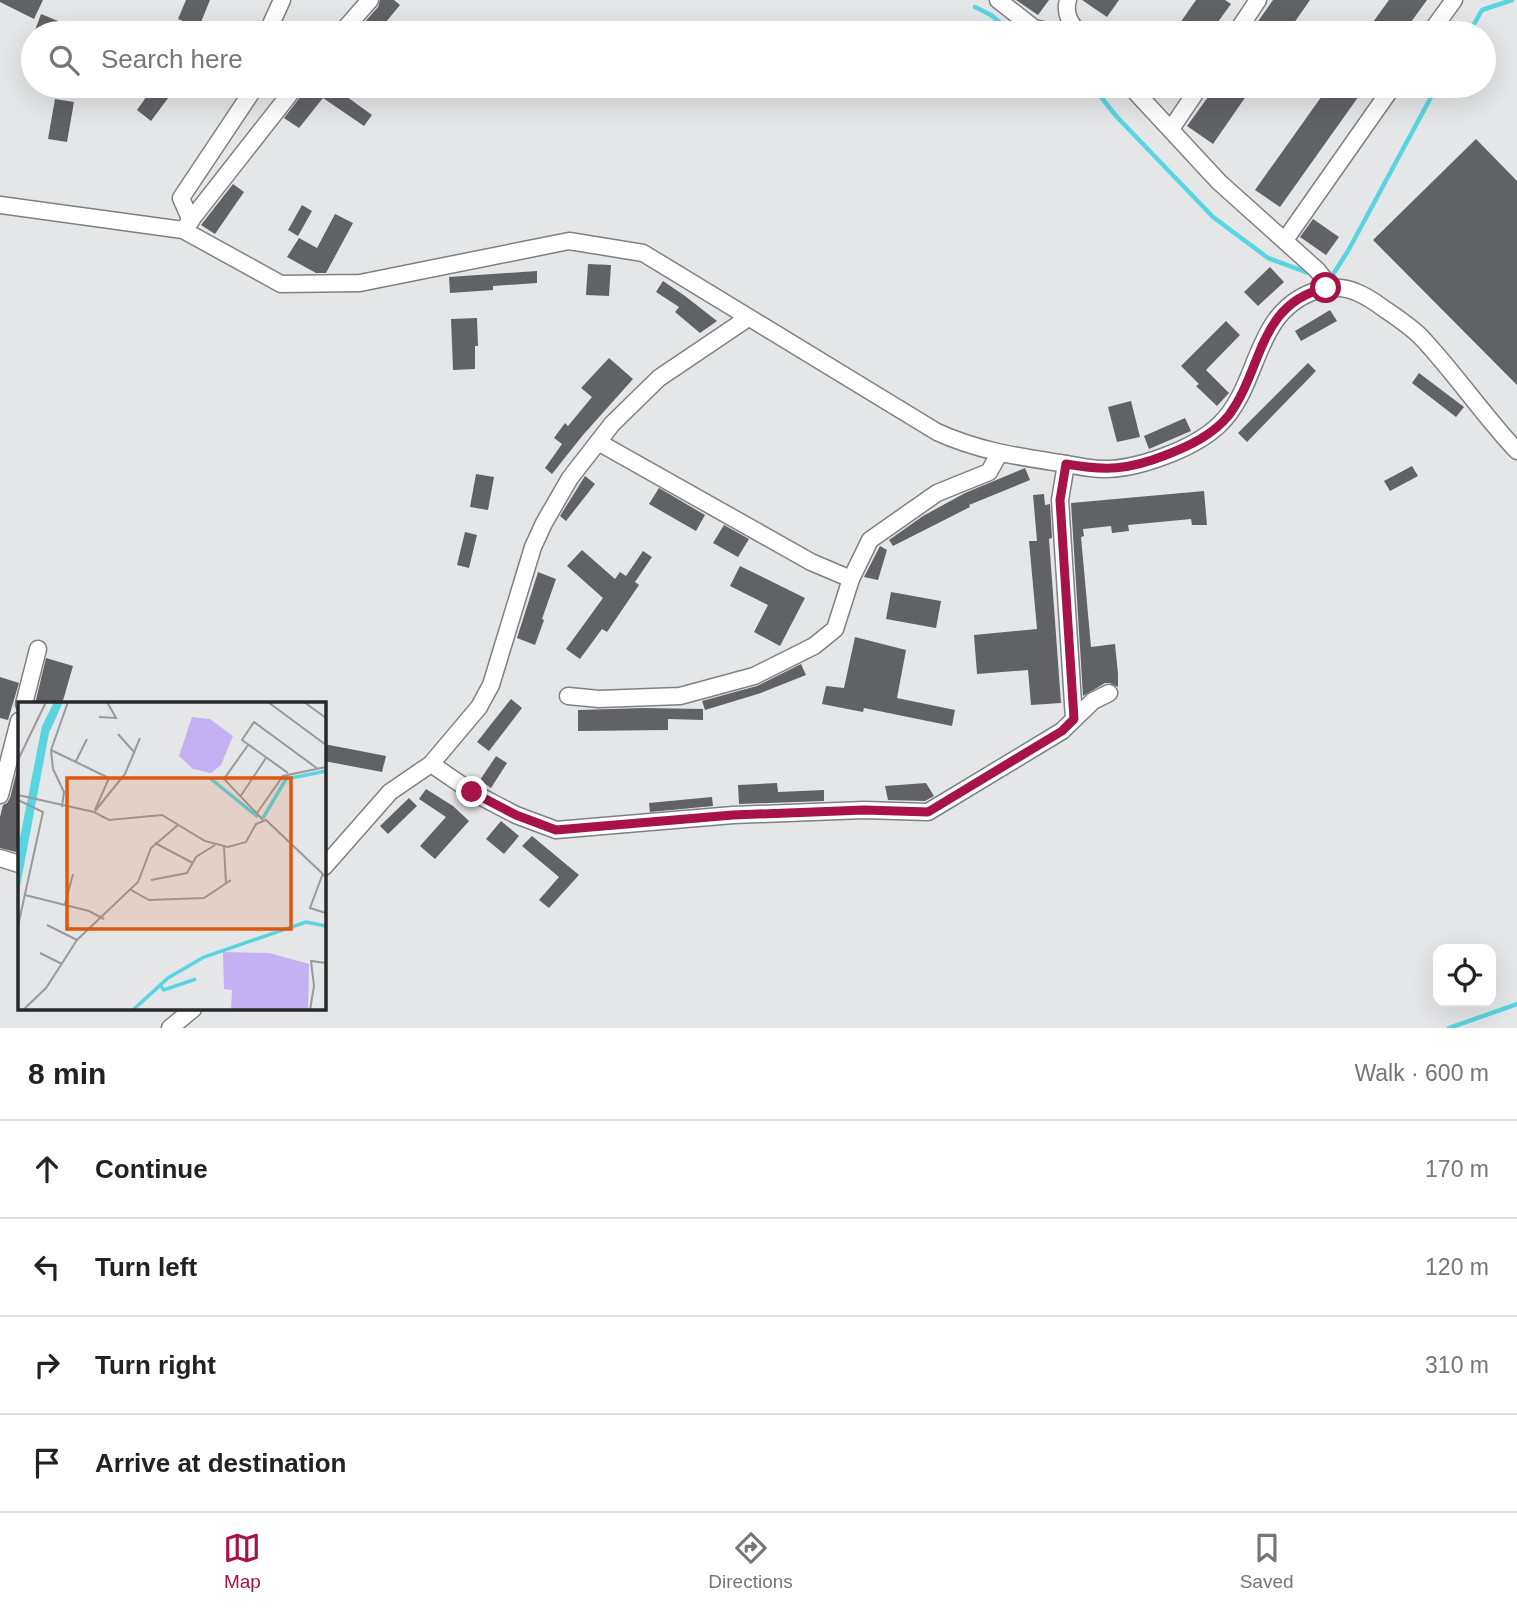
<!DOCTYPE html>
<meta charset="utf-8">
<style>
:root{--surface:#fff;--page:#f6f6f6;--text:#222;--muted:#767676;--line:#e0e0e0;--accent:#a71248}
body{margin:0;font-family:Arial,sans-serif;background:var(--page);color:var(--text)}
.controls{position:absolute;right:21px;bottom:21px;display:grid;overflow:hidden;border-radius:14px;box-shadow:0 7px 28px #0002}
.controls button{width:63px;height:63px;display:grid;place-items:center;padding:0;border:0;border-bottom:2px solid var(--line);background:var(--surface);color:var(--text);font:35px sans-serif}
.stop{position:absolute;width:21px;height:21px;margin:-16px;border:5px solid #a71248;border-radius:50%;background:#fff}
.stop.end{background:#a71248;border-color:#fff;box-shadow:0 2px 7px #0008}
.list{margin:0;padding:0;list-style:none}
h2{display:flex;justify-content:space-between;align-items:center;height:91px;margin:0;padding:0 28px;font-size:30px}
h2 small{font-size:23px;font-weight:400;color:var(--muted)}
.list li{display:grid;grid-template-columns:46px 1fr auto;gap:21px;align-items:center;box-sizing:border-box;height:98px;padding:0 28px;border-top:2px solid var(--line)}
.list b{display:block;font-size:26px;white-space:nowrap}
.list em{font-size:23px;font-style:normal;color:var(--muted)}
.icon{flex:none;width:38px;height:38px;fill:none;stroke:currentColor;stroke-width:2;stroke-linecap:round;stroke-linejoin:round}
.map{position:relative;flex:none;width:1517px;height:1028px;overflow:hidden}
.search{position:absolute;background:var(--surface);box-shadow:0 7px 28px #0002;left:21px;right:21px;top:21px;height:77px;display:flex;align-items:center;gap:18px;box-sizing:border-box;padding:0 24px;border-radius:38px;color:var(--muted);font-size:26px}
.sheet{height:483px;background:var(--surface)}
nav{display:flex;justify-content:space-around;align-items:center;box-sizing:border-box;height:98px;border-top:2px solid var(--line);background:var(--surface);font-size:19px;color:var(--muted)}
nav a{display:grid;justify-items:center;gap:4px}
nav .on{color:var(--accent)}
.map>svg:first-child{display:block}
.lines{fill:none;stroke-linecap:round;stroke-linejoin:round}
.stream{stroke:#59d5e1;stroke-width:4.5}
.building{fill:#616265}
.minor-casing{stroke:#7e8082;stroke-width:19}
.minor{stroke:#fff;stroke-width:16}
.route{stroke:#a71248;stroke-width:9}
.inset-river{fill:none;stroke:#59d5e1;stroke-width:3.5}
.inset-road{fill:none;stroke:#999a9c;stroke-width:2}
.view{fill:#de570e;fill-opacity:0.15;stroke:#de570e;stroke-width:3.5}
.inset-edge{fill:none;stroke:#28292a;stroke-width:3.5}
</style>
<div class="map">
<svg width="1517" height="1028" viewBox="0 0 1517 1028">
<rect width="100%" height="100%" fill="#e4e6e8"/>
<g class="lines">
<g class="stream">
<path d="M 975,7 L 991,15 L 1012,33"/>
<path d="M 1469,33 L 1482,10 L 1512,0"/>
<path d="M 1092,86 L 1117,117 L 1213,217 L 1268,258 L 1314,275"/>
<path d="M 1326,275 L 1332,276 L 1348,251 L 1437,86"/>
<path d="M 1449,1028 L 1517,1004"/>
</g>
</g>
<g class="building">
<path d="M 0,0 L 43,0 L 34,19 L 0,2 Z"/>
<path d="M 186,0 L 210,0 L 199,27 L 178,19 Z"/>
<path d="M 380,0 L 394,0 L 400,5 L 377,33 L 355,33 L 378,7 Z"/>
<path d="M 1016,0 L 1049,0 L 1038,15 Z"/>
<path d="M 1082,0 L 1119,0 L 1107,17 Z"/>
<path d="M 1196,0 L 1225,0 L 1231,4 L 1210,33 L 1173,33 Z"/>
<path d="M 1273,0 L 1310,0 L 1287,33 L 1263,33 L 1254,27 Z"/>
<path d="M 1389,0 L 1427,0 L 1403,33 L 1365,33 Z"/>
<path d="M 41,14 L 68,25 L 65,33 L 34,33 Z"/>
<path d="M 154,86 L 177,86 L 151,121 L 137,110 Z"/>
<path d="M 306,86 L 332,86 L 372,115 L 364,126 L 323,98 L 299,128 L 284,118 L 308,87 Z"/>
<path d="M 1216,86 L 1253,86 L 1213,144 L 1187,126 Z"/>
<path d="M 1329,86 L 1366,86 L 1280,207 L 1255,190 Z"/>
<path d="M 55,99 L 74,102 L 67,142 L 48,139 Z"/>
<path d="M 1476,139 L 1517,181 L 1517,385 L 1373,240 Z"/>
<path d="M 233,184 L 244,192 L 215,234 L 201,225 Z"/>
<path d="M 302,205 L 312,211 L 298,236 L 288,230 Z"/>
<path d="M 335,214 L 353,223 L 326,273 L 316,273 L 287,257 L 299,238 L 317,248 Z"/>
<path d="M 1313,219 L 1339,237 L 1326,255 L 1300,237 Z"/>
<path d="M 588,264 L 611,265 L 609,296 L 586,295 Z"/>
<path d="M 1270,267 L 1284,282 L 1258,306 L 1244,292 Z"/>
<path d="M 537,271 L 537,283 L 493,286 L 493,290 L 450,293 L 449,277 Z"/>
<path d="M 663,281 L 685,296 L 717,321 L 700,333 L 675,312 L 679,307 L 656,292 Z"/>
<path d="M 1330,310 L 1337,321 L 1301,341 L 1295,331 Z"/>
<path d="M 477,318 L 478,346 L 475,346 L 475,369 L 453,370 L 451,319 Z"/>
<path d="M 1226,321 L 1240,335 L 1206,370 L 1229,393 L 1217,406 L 1196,386 L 1199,384 L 1181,366 Z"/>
<path d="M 609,358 L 633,379 L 583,435 L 552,474 L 545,468 L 562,444 L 554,438 L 565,423 L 568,426 L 592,397 L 581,388 Z"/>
<path d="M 1308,363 L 1316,371 L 1247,442 L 1238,433 Z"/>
<path d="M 1419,373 L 1464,407 L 1456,417 L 1412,383 Z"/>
<path d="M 1131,401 L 1140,437 L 1117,442 L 1108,407 Z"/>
<path d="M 1185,418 L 1191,431 L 1149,449 L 1144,436 Z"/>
<path d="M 1412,466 L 1418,476 L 1390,491 L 1384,481 Z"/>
<path d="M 1025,468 L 1030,480 L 969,505 L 970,507 L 893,546 L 889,540 L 923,516 L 965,493 Z"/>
<path d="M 476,474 L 494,477 L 488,510 L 470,507 Z"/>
<path d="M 585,476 L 595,484 L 566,521 L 560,516 Z"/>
<path d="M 659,488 L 705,515 L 696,531 L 649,504 Z"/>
<path d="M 1204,491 L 1207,525 L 1192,525 L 1191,519 L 1128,525 L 1129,531 L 1112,533 L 1111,526 L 1083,529 L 1084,536 L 1081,537 L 1091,647 L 1115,644 L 1118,674 L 1118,687 L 1110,683 L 1105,683 L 1083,696 L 1071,503 Z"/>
<path d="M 1044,494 L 1045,505 L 1050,504 L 1052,538 L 1049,539 L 1061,703 L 1031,705 L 1028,670 L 977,674 L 974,635 L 1037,629 L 1029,541 L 1037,541 L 1033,495 Z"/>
<path d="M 724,525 L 749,539 L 738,557 L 713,543 Z"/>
<path d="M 465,532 L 477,535 L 469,568 L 457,565 Z"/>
<path d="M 880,546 L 887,550 L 878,580 L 864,577 Z"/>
<path d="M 582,550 L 615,579 L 620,572 L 626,576 L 643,551 L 652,557 L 635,582 L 639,585 L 607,632 L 602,629 L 580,659 L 566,649 L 603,598 L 567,566 Z"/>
<path d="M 740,566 L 805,598 L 780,646 L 754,632 L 768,605 L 730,586 Z"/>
<path d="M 538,572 L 556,579 L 542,619 L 544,620 L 535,645 L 517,638 Z"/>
<path d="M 891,592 L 941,601 L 936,628 L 886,619 Z"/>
<path d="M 855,637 L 906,650 L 897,698 L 955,710 L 952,726 L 864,708 L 863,712 L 822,704 L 826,686 L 844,688 Z"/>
<path d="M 46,658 L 73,666 L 62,704 L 35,704 Z"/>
<path d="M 801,664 L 806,675 L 761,693 L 705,710 L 702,701 L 757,686 Z"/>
<path d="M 0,677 L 19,683 L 8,720 L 0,718 Z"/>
<path d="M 511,699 L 522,708 L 489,751 L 477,742 Z"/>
<path d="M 644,708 L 703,709 L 703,720 L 668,719 L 668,730 L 578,731 L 578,710 Z"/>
<path d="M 324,744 L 386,756 L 382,772 L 324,761 Z"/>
<path d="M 496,756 L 507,763 L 491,788 L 480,780 Z"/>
<path d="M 19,762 L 19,838 L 16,852 L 0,848 L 0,817 L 3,805 L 7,803 L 10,798 Z"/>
<path d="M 777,783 L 778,792 L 824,790 L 824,801 L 739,804 L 738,785 Z"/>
<path d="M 926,783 L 934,796 L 925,801 L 888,800 L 885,786 Z"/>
<path d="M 426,789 L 453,806 L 469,821 L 435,859 L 420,846 L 446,817 L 419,799 Z"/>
<path d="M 712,797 L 713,806 L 650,812 L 649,803 Z"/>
<path d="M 409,798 L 417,806 L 388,834 L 380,826 Z"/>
<path d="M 501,821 L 519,836 L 504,854 L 486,839 Z"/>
<path d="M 532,836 L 579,875 L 549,908 L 539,900 L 559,877 L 522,846 Z"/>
</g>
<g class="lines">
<g class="minor-casing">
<g id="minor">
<path d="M 998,0 L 1034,28 L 1057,33 L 1072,25"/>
<path d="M 1068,0 C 1064,13 1070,23 1078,32"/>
<path d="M 267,33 L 282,0"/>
<path d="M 341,33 L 370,0"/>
<path d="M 1236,33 L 1258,0"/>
<path d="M 1430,33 L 1454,0"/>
<path d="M 1130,86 L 1219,182 L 1317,270 L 1325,280 L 1326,288"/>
<path d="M 1171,129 L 1200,86"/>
<path d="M 0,205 L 183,230 L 281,284 L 360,283 L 569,241 L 643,253 L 937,432 C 979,451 1015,456 1060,463 C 1074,465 1088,469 1102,469 C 1136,470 1194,449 1219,425 C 1261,385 1252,313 1315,291 C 1328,287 1342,286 1356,292 C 1366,296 1375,302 1383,308 C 1396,317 1410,326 1421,337 C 1455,373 1483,415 1517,451"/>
<path d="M 191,221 L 181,198 L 251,93 L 252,86"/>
<path d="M 183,230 L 296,86"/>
<path d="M 1285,240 L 1393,86"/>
<path d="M 598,442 L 811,562 L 851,579"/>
<path d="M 1066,464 L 1060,500 L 1074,719"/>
<path d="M 568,696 L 599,699 L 680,696 L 754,676 L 814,646 L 835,629 L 851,579 L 870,540 L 937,493 L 989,472 L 999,454"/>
<path d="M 24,704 L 38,649"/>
<path d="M 431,764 L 472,792 L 516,815 L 556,830 L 733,815 L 864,810 L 928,812 L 1062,731 L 1093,701 L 1109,693"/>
<path d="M 0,795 L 19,721"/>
<path d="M 0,858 L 19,864"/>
<path d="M 324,867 L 390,792 L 431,764 L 479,707 L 491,685 L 533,547 L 544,523 L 570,478 L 612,424 L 659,378 L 748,318"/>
<path d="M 170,1028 L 193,1009"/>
</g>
</g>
<use href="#minor" class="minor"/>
</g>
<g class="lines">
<path class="route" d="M 472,792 L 516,815 L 556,830 L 733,815 L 864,810 L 928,812 L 1062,731 L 1074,719 L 1060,500 L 1066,464 C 1106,471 1128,470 1166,455 C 1189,446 1213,435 1229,415 C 1263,369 1258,303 1326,288"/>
</g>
<g transform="translate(18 702)">
<rect width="308" height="308" fill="#e4e6e8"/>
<path d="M 174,15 L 192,17 L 215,34 L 203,63 L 193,71 L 175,67 L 161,54 ZM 205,250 L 251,251 L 291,262 L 290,308 L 213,308 L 214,288 L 206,287 Z" fill="#c4b1f3"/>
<path d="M 36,0 L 45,0 L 31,31 L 0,195 L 2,136 L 24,24 Z" fill="#59d5e1"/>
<path class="inset-river" d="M 193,77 L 240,115M 245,116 L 268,77 L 308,69M 142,283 L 146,288 L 178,277M 115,308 L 150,276 L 186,255 L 288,220 L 308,224"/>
<path class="inset-road" d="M 250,0 L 308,43M 286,0 L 308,16M 81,15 L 98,16 L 89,0M 100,32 L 117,51M 230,43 L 206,77 L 245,118M 33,48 L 91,76 L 77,108M 0,58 L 28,0M 58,59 L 69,37M 270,71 L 224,38 L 236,20 L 300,67M 0,93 L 76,110 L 91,118 L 144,113 L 187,139 L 210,145 L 228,140 L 238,122 L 248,118 L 308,175M 222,95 L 248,56M 0,98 L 25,110 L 0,224M 44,105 L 46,90 L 35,67 L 33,48 L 50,0M 77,109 L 107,72 L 122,36M 239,111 L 265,74 L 308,65M 137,141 L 175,161M 206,144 L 208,182M 305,171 L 292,206 L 308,211M 133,178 L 169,171 L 178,155 L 197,143M 113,188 L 131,198 L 186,196 L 213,178M 7,193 L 71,209 L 86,217M 47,202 L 55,172M 29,223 L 59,238M 22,251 L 44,262M 5,308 L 28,286 L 59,238 L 120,180 L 133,146 L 160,123M 292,308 L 296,284 L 293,259 L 308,261"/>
<path class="view" d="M 49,76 L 273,76 L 273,227 L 49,227 Z"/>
<rect width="308" height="308" class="inset-edge"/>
</g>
</svg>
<div class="controls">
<button><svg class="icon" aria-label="locate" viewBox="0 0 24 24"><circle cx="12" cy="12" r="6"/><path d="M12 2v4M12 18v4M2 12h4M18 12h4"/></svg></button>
</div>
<div class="stop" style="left:1326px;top:288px"></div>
<div class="stop end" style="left:472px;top:792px"></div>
<div class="search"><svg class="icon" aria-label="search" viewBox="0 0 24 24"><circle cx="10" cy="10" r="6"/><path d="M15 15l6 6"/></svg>Search here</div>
</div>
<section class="sheet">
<h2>8 min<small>Walk · 600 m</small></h2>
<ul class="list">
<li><svg class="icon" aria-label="ahead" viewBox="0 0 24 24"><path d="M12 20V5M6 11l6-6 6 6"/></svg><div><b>Continue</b></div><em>170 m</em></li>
<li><svg class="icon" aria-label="left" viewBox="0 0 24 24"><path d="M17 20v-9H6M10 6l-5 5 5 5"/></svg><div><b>Turn left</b></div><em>120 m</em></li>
<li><svg class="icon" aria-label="right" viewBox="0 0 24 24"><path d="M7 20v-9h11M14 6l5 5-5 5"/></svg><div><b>Turn right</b></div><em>310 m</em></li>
<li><svg class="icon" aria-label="arrive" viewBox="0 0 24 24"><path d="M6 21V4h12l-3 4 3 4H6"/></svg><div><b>Arrive at destination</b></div></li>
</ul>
</section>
<nav>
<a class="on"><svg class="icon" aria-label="map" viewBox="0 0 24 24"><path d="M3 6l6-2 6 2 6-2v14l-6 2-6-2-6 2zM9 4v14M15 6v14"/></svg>Map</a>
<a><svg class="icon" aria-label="directions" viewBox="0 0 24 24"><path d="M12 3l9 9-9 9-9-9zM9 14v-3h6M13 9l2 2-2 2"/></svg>Directions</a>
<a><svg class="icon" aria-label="saved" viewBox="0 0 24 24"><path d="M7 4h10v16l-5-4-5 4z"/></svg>Saved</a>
</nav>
